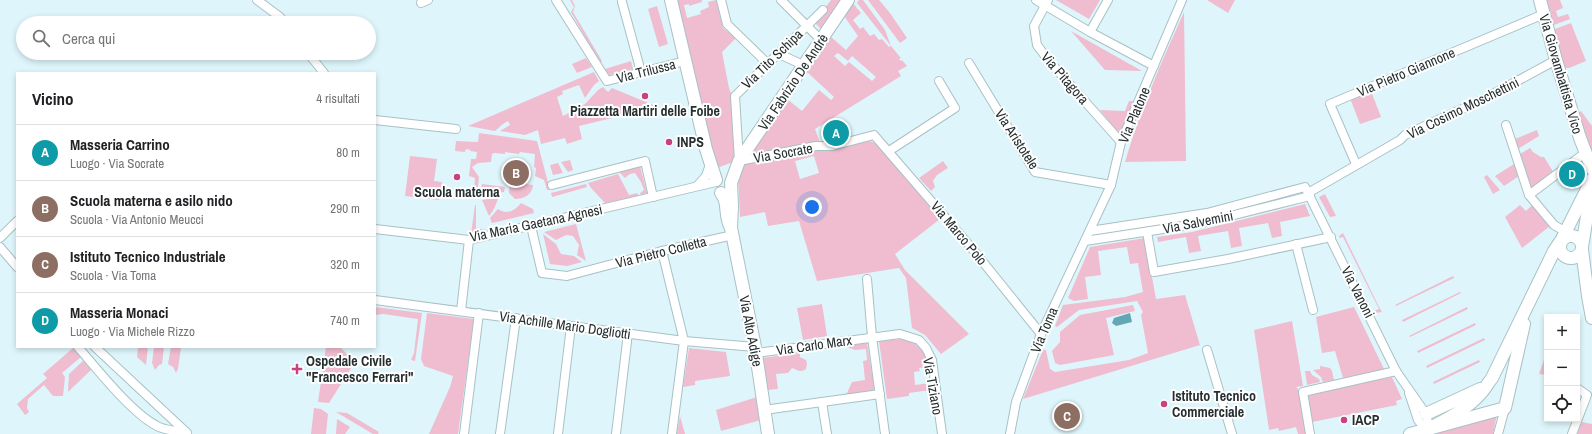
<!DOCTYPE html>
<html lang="it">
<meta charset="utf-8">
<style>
:root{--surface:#fff;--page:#f6f6f6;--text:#202124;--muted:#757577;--line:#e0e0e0;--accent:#2563eb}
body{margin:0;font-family:"Archivo Narrow",sans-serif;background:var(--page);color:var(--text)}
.controls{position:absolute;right:12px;bottom:12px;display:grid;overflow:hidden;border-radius:0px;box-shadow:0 2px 6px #0003}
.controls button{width:36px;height:36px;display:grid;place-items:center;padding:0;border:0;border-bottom:1px solid var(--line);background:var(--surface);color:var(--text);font:20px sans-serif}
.you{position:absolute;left:812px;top:207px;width:14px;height:14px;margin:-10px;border:3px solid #fff;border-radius:50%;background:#1a73e8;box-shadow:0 0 0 6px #1a73e833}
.badge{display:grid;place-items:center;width:26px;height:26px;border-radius:50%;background:var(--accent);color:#fff;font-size:13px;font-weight:700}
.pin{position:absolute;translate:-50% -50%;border:2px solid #fff;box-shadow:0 1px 4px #0006}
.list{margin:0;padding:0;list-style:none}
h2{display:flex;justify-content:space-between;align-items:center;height:52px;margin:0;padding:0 16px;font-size:17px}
h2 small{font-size:13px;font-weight:400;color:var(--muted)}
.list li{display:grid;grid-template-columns:26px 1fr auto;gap:12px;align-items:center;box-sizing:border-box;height:56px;padding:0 16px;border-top:1px solid var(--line)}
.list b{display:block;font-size:15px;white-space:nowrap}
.list p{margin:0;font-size:13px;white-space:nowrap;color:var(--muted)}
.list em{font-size:13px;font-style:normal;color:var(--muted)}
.icon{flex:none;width:22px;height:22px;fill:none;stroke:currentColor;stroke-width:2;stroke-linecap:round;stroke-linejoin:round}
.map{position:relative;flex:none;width:1592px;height:434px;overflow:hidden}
.search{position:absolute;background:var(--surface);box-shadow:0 2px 6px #0003;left:16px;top:16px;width:360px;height:44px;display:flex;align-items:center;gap:10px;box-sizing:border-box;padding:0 14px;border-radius:22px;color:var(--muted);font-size:15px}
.panel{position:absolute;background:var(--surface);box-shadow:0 2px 6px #0003;left:16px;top:72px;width:360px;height:276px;border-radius:0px}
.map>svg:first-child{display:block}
.green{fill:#efbdcf;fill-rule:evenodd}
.water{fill:#64a7b4}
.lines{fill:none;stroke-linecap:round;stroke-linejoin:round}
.street-casing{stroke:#a9c1c5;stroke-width:10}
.secondary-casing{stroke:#a9c1c5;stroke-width:14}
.street{stroke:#fff;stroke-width:8}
.secondary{stroke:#fff;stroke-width:12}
.poi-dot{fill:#c94280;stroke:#fefefe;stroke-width:1.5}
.labels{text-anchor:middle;stroke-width:4;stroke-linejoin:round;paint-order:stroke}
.street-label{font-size:14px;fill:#252f30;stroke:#fefefe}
.poi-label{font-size:14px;font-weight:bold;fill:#252f30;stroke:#fefefe;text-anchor:start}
</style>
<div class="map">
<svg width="1592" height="434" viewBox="0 0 1592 434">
<rect width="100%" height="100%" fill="#def6fb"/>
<g class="green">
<path d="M 570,0 L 572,0 L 575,6 L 573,12 L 602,61 L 600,63 L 571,12 L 574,7 Z"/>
<path d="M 675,0 L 702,0 L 702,2 L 689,6 L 689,4 L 684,5 L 687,18 L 701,14 L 700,11 L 709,7 L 708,2 L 716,0 L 723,28 L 736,38 L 722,52 L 729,88 L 732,96 L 737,158 L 733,162 L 717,168 Z"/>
<path d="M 831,0 L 843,0 L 823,31 L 814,22 Z"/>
<path d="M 859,0 L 863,0 L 885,30 L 891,46 L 901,58 L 899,59 L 901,61 L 902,60 L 907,66 L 898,71 L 901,76 L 815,129 L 820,143 L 748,158 L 787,99 L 802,111 L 819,90 L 831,100 L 834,97 L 806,71 L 830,36 L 846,50 L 858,36 L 844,16 L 852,2 L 861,13 L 853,20 L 860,29 L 863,27 L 870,36 L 874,34 L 879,40 L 882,39 L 889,47 L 891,46 L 857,3 ZM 838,53 L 848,61 L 852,56 L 876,77 L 872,81 L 849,62 L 845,66 L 834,56 Z"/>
<path d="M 868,0 L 879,0 L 890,13 L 907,38 L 900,43 Z"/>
<path d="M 1056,0 L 1100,0 L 1089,19 Z"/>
<path d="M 1207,0 L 1235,0 L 1228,13 Z"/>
<path d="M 1543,0 L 1560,0 L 1563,8 L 1556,11 L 1558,17 L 1568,14 L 1570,19 L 1554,25 L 1550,24 L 1548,17 L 1551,14 L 1549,8 L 1545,6 Z"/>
<path d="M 657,6 L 668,44 L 659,47 L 648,9 Z"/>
<path d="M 1184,12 L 1186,161 L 1125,162 C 1140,110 1162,61 1184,12 Z"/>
<path d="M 1571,23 L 1586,61 L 1569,68 L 1563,68 L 1554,34 L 1555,29 Z"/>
<path d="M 1071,31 L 1142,71 L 1105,70 Z"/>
<path d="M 586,58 L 592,67 L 577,73 L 572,64 Z"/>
<path d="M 631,61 L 633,69 L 609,75 L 605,69 Z"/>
<path d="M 594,72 L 599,81 L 594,85 L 585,98 L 579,85 L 562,91 L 563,94 L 557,97 L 563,116 L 585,104 L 598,90 L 603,87 L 608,92 L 612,88 L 658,107 L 579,126 L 582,139 L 567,144 L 565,138 L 541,144 L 538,130 L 525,135 L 500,131 L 510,125 L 508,121 L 503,124 L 495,131 L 468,126 Z"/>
<path d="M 1371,91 L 1381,117 L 1360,124 L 1350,98 Z"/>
<path d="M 1129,101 L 1134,101 L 1119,134 L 1100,110 L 1125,111 Z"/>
<path d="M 1581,111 L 1592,126 L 1592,155 L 1577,113 Z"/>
<path d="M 1537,130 L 1539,136 L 1518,149 L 1515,139 Z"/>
<path d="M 479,133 L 537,141 L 550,190 L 547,190 L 544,180 L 535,176 L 536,168 L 534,167 L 535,154 L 520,152 L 519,154 L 505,152 L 505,154 L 494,153 L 492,154 L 491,162 L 478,163 L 472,167 L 479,177 L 477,196 L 474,191 L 475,178 L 469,176 L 471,159 L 476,159 L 477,152 L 471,151 L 468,149 L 465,150 L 465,152 L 455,151 L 456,141 L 478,142 Z"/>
<path d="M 869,141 L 876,143 L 940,219 L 895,254 L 905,270 L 969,334 L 941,354 L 925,335 L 912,328 L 906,278 L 899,268 L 817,281 L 799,221 L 768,226 L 765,212 L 740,217 L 738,173 L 745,164 L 813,149 L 830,150 ZM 814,156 L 819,173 L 800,179 L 795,161 Z"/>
<path d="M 1530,148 L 1533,152 L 1541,157 L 1544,157 L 1554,173 L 1533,190 L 1529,189 L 1520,154 Z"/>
<path d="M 410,156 L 437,159 L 434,181 L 442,182 L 439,200 L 405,196 Z"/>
<path d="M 570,160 L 573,170 L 568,172 L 561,162 Z"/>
<path d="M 943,161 L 948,168 L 937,175 L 933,181 L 935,187 L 931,191 L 919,178 Z"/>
<path d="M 558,163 L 563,173 L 553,175 L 550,165 Z"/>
<path d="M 1514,164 L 1519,176 L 1504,186 L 1495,176 Z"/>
<path d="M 640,166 L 647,193 L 641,195 L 640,193 L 644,190 L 641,182 L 635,173 L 630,174 L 625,178 L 619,172 Z"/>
<path d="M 618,174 L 629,195 L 637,193 L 639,196 L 605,203 L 591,188 L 588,183 Z"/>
<path d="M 1487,175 L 1500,190 L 1493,194 L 1484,177 Z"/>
<path d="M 510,182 L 533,185 C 532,195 524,199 515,199 L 509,193 Z"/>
<path d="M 482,184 L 505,187 L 504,192 C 496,192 489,198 480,197 Z"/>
<path d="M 586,184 L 587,187 L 552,197 L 551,193 Z"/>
<path d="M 1325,194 L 1336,216 L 1330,217 L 1319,197 Z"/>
<path d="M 496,195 L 499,196 C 496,204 495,209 489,216 L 482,200 L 492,198 Z"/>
<path d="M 521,203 L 533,209 L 534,213 L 492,223 L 490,218 L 498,209 C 507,215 515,211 521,203 Z"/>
<path d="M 1305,204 L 1310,216 L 1280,222 L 1282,236 L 1272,238 L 1268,223 L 1239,228 L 1242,246 L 1231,248 L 1228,231 L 1198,236 L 1201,251 L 1189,253 L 1186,237 L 1158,242 L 1157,237 L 1192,232 Z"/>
<path d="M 475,205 L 476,205 L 476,228 L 487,230 L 471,234 Z"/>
<path d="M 1520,205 L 1526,211 L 1532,205 L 1550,226 L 1522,248 L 1505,217 Z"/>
<path d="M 576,224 L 586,261 L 577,255 L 579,245 L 573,236 L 566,235 L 556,240 L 544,232 Z"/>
<path d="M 1343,233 L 1379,307 L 1382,312 L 1375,313 L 1374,311 L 1379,309 L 1343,237 L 1340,238 L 1339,236 Z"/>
<path d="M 543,234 L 556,244 L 561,254 L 574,256 L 582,262 L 567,266 L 550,264 Z"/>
<path d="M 1145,238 L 1156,299 L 1185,295 L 1200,345 L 1023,399 L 1043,350 L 1046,350 L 1050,369 L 1055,372 L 1129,360 L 1148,353 L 1141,315 L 1143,312 L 1137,301 L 1079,310 L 1057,327 L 1055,326 L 1063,305 L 1125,297 L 1143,292 L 1138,263 L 1130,264 L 1127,247 L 1098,251 L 1101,275 L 1085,277 L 1088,299 L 1074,301 L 1068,298 L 1090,247 Z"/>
<path d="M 1453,276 L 1454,278 L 1396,306 L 1395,305 Z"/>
<path d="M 1460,292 L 1461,293 L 1403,322 L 1402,320 Z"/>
<path d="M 822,304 L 827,336 L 803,340 L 797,308 Z"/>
<path d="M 1133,305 L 1135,311 L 1106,318 L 1114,355 L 1060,365 L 1055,363 L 1052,351 L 1060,342 L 1060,332 L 1080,315 Z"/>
<path d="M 375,307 L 422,313 L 415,361 L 411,360 L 414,353 L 418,319 L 383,314 L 375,315 Z"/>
<path d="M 1354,307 L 1384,369 L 1343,378 L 1335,351 L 1322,353 L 1316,317 Z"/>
<path d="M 1467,307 L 1468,309 L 1410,337 L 1409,336 Z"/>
<path d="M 427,313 L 474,319 L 458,434 L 429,434 L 450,387 L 453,376 L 424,366 L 421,359 Z"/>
<path d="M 1292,321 L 1303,386 L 1296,387 L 1300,391 L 1306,434 L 1298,434 L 1296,427 L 1279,431 L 1278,428 L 1269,430 L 1254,330 Z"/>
<path d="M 1475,323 L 1476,325 L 1418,353 L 1417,351 Z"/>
<path d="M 1484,338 L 1485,340 L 1427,368 L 1426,366 Z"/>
<path d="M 902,339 C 918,342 926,351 929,367 L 919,368 L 920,371 L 914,372 L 915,385 L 930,383 L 931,390 L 909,393 L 909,396 L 887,399 L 879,341 Z"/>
<path d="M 867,343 L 875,392 L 836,397 L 847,393 L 852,382 L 865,380 L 863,361 L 867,360 L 866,349 L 855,350 L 844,346 Z"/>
<path d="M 138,347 L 148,347 L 146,365 L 137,357 Z"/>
<path d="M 154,347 L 164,347 L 162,364 L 159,365 L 155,370 L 152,363 Z"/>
<path d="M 171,347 L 181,347 L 178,369 L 176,373 L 173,367 L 168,364 Z"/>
<path d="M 326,347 L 340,347 L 353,360 L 353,365 L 329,403 L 318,402 Z"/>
<path d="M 73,348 L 81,357 L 62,373 L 65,377 L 63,396 L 53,396 L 44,385 L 28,399 L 27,408 L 29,412 L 25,415 L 17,404 L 47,378 L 43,374 Z"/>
<path d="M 689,348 L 726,352 L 730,376 L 695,381 L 695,385 L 683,387 Z"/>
<path d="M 1547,351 L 1547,375 L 1539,374 Z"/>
<path d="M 800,353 L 800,357 L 806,360 L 807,364 L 806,369 C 800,373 798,370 792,368 L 788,373 L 776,374 L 778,389 L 768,390 L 762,358 Z"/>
<path d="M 84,360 L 92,369 L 68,392 L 69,374 Z"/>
<path d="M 1479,360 L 1480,362 L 1434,384 L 1433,382 Z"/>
<path d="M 1320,366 L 1330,368 L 1332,371 L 1334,380 L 1323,382 L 1321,377 L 1313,370 L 1320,369 Z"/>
<path d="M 1305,371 L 1310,371 L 1312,375 L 1319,379 L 1320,382 L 1307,385 Z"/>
<path d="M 1392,377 L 1402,399 L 1396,401 L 1397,405 L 1312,422 L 1308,394 Z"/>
<path d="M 757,397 L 761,420 L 721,431 L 716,410 Z"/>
<path d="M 314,408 L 321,409 L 328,414 L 326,434 L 311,434 Z"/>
<path d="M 336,412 L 347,413 L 379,432 L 378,434 L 373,434 Z"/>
<path d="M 1497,414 L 1493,434 L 1431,434 Z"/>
<path d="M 680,416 L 685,434 L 677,434 Z"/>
<path d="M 337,419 L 350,427 L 345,434 L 336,434 Z"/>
<path d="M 1582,422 L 1592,424 L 1592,434 L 1577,434 Z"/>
</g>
<path class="water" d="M 1130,313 L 1132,322 L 1116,326 L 1112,323 L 1114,318 Z"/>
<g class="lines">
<g class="street-casing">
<g id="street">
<path d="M 257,0 L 280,17 L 284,23"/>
<path d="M 556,0 L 607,81 L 685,61"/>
<path d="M 721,0 L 727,24 L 767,63"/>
<path d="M 781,0 L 821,40"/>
<path d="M 1036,0 L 1090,32 L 1154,66"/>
<path d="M 1048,0 L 1034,26 L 1037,45 L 1049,61 L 1121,142"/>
<path d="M 622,2 L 641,72"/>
<path d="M 421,3 L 428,0"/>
<path d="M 823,10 L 735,96 L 739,161 L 816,146 L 832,146 L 874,135 L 970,246 L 1041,334"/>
<path d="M 1090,32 L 1108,0"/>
<path d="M 308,53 L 324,73"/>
<path d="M 777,53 L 803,65"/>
<path d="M 969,63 L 1035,172 L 1111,185"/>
<path d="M 375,120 L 456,129"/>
<path d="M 1506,125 L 1529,195 L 1554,225 L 1566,232"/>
<path d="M 889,151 L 955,108 L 939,81"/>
<path d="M 1356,164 L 1330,104 L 1544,14"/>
<path d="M 552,185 L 645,161 L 653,197"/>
<path d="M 697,186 L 706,176 L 710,164"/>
<path d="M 1308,193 L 1400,140 L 1405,135 L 1484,99 L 1556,60"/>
<path d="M 1529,195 L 1585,153"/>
<path d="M 531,226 L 542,273 L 567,276 L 662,251 L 733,235"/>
<path d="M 375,229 L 469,240 L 716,182"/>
<path d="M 1090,231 L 1207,213 L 1305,187 L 1396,371 L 1426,414 L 1428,422 L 1426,431"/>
<path d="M 1147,232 L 1154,272 L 1228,259 L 1331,237"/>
<path d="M 0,238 L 17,221"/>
<path d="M 1085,241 L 1202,223 L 1310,196"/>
<path d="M 1296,244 L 1313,310"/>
<path d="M 0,247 L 17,267"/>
<path d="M 662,251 L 684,341 L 672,434"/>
<path d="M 867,279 L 872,337 L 885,434"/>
<path d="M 375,300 L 684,341 L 755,347"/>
<path d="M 461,311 L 469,240"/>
<path d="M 78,347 C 97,369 133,415 159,427 C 168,431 176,431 186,432"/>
<path d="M 95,347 L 187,433"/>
<path d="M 1207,350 L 1232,434"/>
<path d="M 756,353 L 900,334 L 919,340 L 926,348 L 932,360 L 942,434"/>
<path d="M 1409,393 L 1418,420 L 1426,430"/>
<path d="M 822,402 L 827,434"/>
<path d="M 764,410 L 880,394"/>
<path d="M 464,434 L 479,313"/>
<path d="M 500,434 L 516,318"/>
<path d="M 558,434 L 571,326"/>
<path d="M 616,434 L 628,333"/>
<path d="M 1010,434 L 1016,402 L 1041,334 L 1111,185 L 1121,142 L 1182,0"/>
<path d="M 1310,434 L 1303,392 L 1396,371"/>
<path d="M 1498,434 L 1505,408"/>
<path d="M 1572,434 L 1587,395 L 1577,388"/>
</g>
</g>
<g class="secondary-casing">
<g id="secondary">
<path d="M 671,0 L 706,149 L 716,180"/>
<path d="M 1540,0 L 1556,60 L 1580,138 L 1592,169"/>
<path d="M 721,193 C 730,203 723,214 731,228 L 755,347 L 768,434"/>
<path d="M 731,228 L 732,206 L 731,183 L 739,161 L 848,0"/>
<circle cx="1571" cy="247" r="11"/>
<path d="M 1562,239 L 1592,179"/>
<path d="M 1582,247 L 1591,191"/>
<path d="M 1582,250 L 1588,296 L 1592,318"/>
<path d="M 1426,414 L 1480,389"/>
<path d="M 1426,430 C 1446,420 1466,410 1481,393 C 1485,389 1488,383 1492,378 L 1554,251 L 1560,242"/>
<path d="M 1410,434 L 1505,408 L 1524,324"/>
</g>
</g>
<use href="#street" class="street"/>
<use href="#secondary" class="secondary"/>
</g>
<g class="poi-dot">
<circle cx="645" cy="96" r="4"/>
<circle cx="669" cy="142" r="4"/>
<circle cx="457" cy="177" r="4"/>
<path d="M295 363h4v4h4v4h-4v4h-4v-4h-4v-4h4z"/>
<circle cx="1164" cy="404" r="4"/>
<circle cx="1344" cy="420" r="4"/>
</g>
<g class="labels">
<g class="street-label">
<text transform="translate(772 59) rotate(-44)" y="5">Via Tito Schipa</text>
<text transform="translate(646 71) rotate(-14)" y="5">Via Trilussa</text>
<text transform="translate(1406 72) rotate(-23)" y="5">Via Pietro Giannone</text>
<text transform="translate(1561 74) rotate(74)" y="5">Via Giovambattista Vico</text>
<text transform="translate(1065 78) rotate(49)" y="5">Via Pitagora</text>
<text transform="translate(793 82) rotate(-56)" y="5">Via Fabrizio De Andrè</text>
<text transform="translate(1463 108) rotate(-26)" y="5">Via Cosimo Moschettini</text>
<text transform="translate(1134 115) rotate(-67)" y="5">Via Platone</text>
<text transform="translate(1017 139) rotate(57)" y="5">Via Aristotele</text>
<text transform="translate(783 153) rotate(-10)" y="5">Via Socrate</text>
<text transform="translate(1198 222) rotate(-11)" y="5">Via Salvemini</text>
<text transform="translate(536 223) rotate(-12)" y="5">Via Maria Gaetana Agnesi</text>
<text transform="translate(959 233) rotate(50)" y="5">Via Marco Polo</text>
<text transform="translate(661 252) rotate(-14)" y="5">Via Pietro Colletta</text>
<text transform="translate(1358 292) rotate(63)" y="5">Via Vanoni</text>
<text transform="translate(565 325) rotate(8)" y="5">Via Achille Mario Dogliotti</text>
<text transform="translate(1044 330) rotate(-67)" y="5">Via Toma</text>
<text transform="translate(751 331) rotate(79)" y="5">Via Alto Adige</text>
<text transform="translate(814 345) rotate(-8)" y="5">Via Carlo Marx</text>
<text transform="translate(933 386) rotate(80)" y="5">Via Tiziano</text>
</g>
<g class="poi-label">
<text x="645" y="116" text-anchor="middle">Piazzetta Martiri delle Foibe</text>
<text x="677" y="147">INPS</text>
<text x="457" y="197" text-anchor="middle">Scuola materna</text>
<text x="306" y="366">Ospedale Civile<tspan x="306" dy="16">"Francesco Ferrari"</tspan></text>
<text x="1172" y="401">Istituto Tecnico<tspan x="1172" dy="16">Commerciale</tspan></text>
<text x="1352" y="425">IACP</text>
</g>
</g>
</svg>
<div class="controls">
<button>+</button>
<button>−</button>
<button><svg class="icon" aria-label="locate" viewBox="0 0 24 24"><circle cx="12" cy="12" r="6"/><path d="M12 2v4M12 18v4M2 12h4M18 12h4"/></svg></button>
</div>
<div class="you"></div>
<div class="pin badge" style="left:836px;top:133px;background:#0f9aa8">A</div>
<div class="pin badge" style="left:516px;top:173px;background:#8d6e63">B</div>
<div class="pin badge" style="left:1067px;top:416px;background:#8d6e63">C</div>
<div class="pin badge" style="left:1572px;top:174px;background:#0f9aa8">D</div>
<div class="search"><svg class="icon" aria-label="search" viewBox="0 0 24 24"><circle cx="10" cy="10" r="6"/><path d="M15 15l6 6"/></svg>Cerca qui</div>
<section class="panel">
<h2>Vicino<small>4 risultati</small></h2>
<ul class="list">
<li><span class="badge" style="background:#0f9aa8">A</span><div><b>Masseria Carrino</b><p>Luogo · Via Socrate</p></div><em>80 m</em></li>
<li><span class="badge" style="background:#8d6e63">B</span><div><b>Scuola materna e asilo nido</b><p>Scuola · Via Antonio Meucci</p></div><em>290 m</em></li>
<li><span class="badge" style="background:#8d6e63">C</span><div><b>Istituto Tecnico Industriale</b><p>Scuola · Via Toma</p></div><em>320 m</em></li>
<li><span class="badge" style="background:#0f9aa8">D</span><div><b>Masseria Monaci</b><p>Luogo · Via Michele Rizzo</p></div><em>740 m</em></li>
</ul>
</section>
</div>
